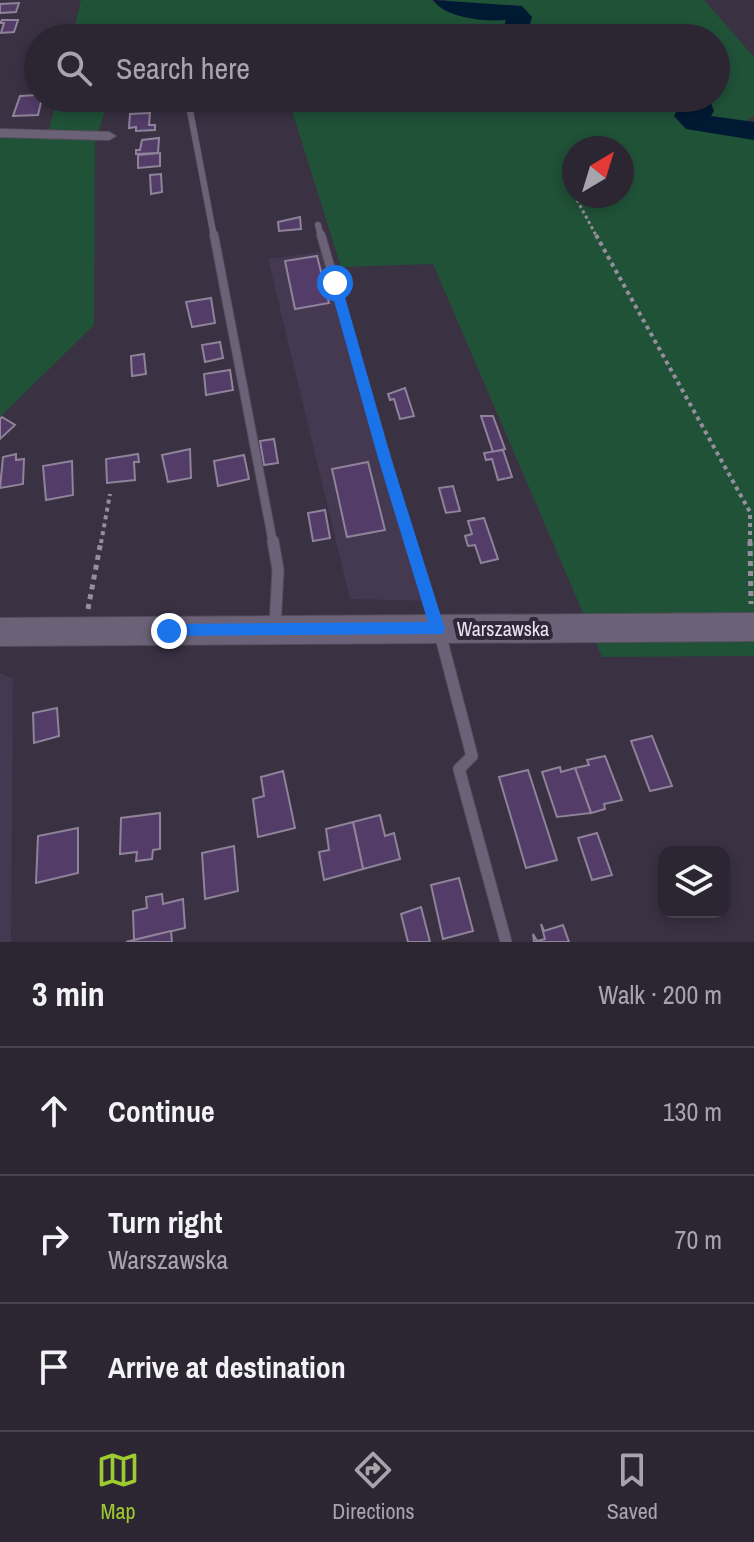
<!DOCTYPE html>
<meta charset="utf-8">
<style>
:root{--surface:#2c2532;--page:#38313e;--text:#f1f3f6;--muted:#a6a5ac;--line:#48424d;--accent:#9dca30}
body{margin:0;font-family:"Archivo Narrow",sans-serif;background:var(--page);color:var(--text)}
.controls{position:absolute;right:24px;bottom:24px;display:grid;overflow:hidden;border-radius:16px;box-shadow:0 4px 12px #0003}
.controls button{width:72px;height:72px;display:grid;place-items:center;padding:0;border:0;border-bottom:2px solid var(--line);background:var(--surface);color:var(--text);font:40px sans-serif}
.compass{position:absolute;left:562px;top:136px;width:72px;height:72px;border-radius:50%;background:var(--surface);box-shadow:0 4px 12px #0003;rotate:38deg}
.stop{position:absolute;width:24px;height:24px;margin:-18px;border:6px solid #1a73e8;border-radius:50%;background:#fff}
.stop.end{background:#1a73e8;border-color:#fff;box-shadow:0 2px 8px #0008}
.list{margin:0;padding:0;list-style:none}
h2{display:flex;justify-content:space-between;align-items:center;height:104px;margin:0;padding:0 32px;font-size:34px}
h2 small{font-size:26px;font-weight:400;color:var(--muted)}
.list li{display:grid;grid-template-columns:52px 1fr auto;gap:24px;align-items:center;box-sizing:border-box;height:128px;padding:0 32px;border-top:2px solid var(--line)}
.list b{display:block;font-size:30px;white-space:nowrap}
.list p{margin:0;font-size:26px;white-space:nowrap;color:var(--muted)}
.list em{font-size:26px;font-style:normal;color:var(--muted)}
.icon{flex:none;width:44px;height:44px;fill:none;stroke:currentColor;stroke-width:2;stroke-linecap:round;stroke-linejoin:round}
.map{position:relative;flex:none;width:754px;height:942px;overflow:hidden}
.search{position:absolute;background:var(--surface);box-shadow:0 4px 12px #0003;left:24px;right:24px;top:24px;height:88px;display:flex;align-items:center;gap:20px;box-sizing:border-box;padding:0 28px;border-radius:44px;color:var(--muted);font-size:30px}
.sheet{height:488px;background:var(--surface)}
nav{display:flex;justify-content:space-around;align-items:center;box-sizing:border-box;height:112px;border-top:2px solid var(--line);background:var(--surface);font-size:22px;color:var(--muted)}
nav a{display:grid;justify-items:center;gap:4px}
nav .on{color:var(--accent)}
.map>svg:first-child{display:block}
.built{fill:#453851}
.green{fill:#205238;fill-rule:evenodd}
.lines{fill:none;stroke-linecap:round;stroke-linejoin:round}
.river{fill:#011a34;fill-rule:evenodd}
.building{fill:#533c68;stroke:#8e8399;stroke-width:2}
.lane-far2-casing{stroke:#554d5d;stroke-width:7}
.lane-far1-casing{stroke:#554d5d;stroke-width:10}
.lane-casing{stroke:#554d5d;stroke-width:13}
.street-casing{stroke:#554d5d;stroke-width:2}
.secondary-casing{stroke:#554d5d;stroke-width:2}
.path-far2{stroke:#968e9d;stroke-width:3;stroke-dasharray:3 3;stroke-linecap:butt}
.path-far1{stroke:#968e9d;stroke-width:4;stroke-dasharray:4 4;stroke-linecap:butt}
.path{stroke:#968e9d;stroke-width:5;stroke-dasharray:5 5;stroke-linecap:butt}
.lane-far2{stroke:#6c6277;stroke-width:6}
.lane-far1{stroke:#6c6277;stroke-width:8}
.lane{stroke:#6c6277;stroke-width:11}
.street{fill:#6c6277;fill-rule:evenodd}
.secondary{fill:#6c6277;fill-rule:evenodd}
.route{fill:#1a73e8}
.labels{text-anchor:middle;stroke-width:8;stroke-linejoin:round;paint-order:stroke}
.street-label{font-size:20px;fill:#e9e3ef;stroke:#302739}
</style>
<div class="map">
<svg width="754" height="942" viewBox="0 0 754 942">
<rect width="100%" height="100%" fill="#3a3143"/>
<g class="built">
<path d="M 326,251 L 429,601 L 350,599 L 268,259 Z"/>
<path d="M 0,673 L 13,679 L 11,942 L 0,942 Z"/>
</g>
<g class="green">
<path d="M 81,0 L 429,0 L 473,15 L 498,13 L 514,19 L 512,27 L 522,38 L 72,38 Z"/>
<path d="M 446,0 L 704,0 L 754,57 L 754,116 L 738,127 L 699,119 L 706,108 L 699,98 L 716,98 L 716,38 L 546,38 L 527,33 L 519,13 L 512,7 L 474,9 Z"/>
<path d="M 57,98 L 109,98 L 95,142 L 94,325 L 0,417 L 0,137 L 47,138 Z"/>
<path d="M 288,98 L 649,98 L 672,106 L 683,101 L 695,104 L 682,113 L 692,125 L 751,135 L 754,132 L 754,656 L 602,657 L 433,264 L 341,267 ZM 574,148 L 622,148 L 622,196 L 574,196 Z"/>
</g>
<g class="lines">
<g class="river">
<path d="M 433,0 L 522,6 L 532,17 L 530,24 L 545,38 L 516,38 L 504,26 L 506,20 C 485,22 445,18 433,0 Z"/>
<path d="M 652,98 L 709,98 L 714,111 L 711,116 L 754,122 L 754,140 L 686,129 L 674,116 L 677,110 L 664,108 Z"/>
</g>
</g>
<g class="building">
<path d="M 19,3 L 16,12 L 0,13 L 0,4 Z"/>
<path d="M 2,20 L 18,20 L 14,32 L 1,33 L 4,23 L 0,23 Z"/>
<path d="M 38,95 L 42,98 L 38,115 L 13,116 L 20,96 Z"/>
<path d="M 128,98 L 151,98 L 151,106 L 127,108 Z"/>
<path d="M 150,113 L 149,125 L 155,125 L 155,130 L 136,131 L 136,127 L 129,128 L 130,114 Z"/>
<path d="M 159,138 L 158,153 L 136,154 L 136,150 L 140,150 L 142,140 Z"/>
<path d="M 160,153 L 160,166 L 138,168 L 138,155 Z"/>
<path d="M 161,174 L 162,192 L 151,194 L 150,175 Z"/>
<path d="M 300,217 L 301,229 L 279,231 L 278,222 Z"/>
<path d="M 317,256 L 329,303 L 295,309 L 285,261 Z"/>
<path d="M 211,298 L 215,323 L 192,327 L 186,302 Z"/>
<path d="M 220,342 L 223,358 L 205,362 L 202,345 Z"/>
<path d="M 144,354 L 146,374 L 132,376 L 131,356 Z"/>
<path d="M 230,370 L 233,390 L 206,395 L 204,374 Z"/>
<path d="M 405,388 L 414,416 L 400,419 L 394,399 L 390,400 L 388,394 Z"/>
<path d="M 481,416 L 493,416 L 505,449 L 493,452 Z"/>
<path d="M 2,417 L 15,425 L 0,439 L 0,419 Z"/>
<path d="M 274,439 L 278,463 L 264,465 L 260,441 Z"/>
<path d="M 190,449 L 191,478 L 168,482 L 162,455 Z"/>
<path d="M 503,450 L 512,477 L 498,480 L 492,459 L 486,460 L 484,453 Z"/>
<path d="M 16,454 L 16,460 L 24,459 L 23,484 L 0,488 L 3,457 Z"/>
<path d="M 138,454 L 139,462 L 134,462 L 135,480 L 107,483 L 106,459 Z"/>
<path d="M 244,455 L 249,479 L 218,486 L 214,461 Z"/>
<path d="M 72,461 L 73,495 L 46,500 L 43,466 Z"/>
<path d="M 368,462 L 385,530 L 347,537 L 332,469 Z"/>
<path d="M 453,486 L 460,511 L 446,513 L 439,488 Z"/>
<path d="M 325,510 L 330,538 L 313,541 L 308,513 Z"/>
<path d="M 484,518 L 498,559 L 481,563 L 475,545 L 468,546 L 465,536 L 472,534 L 468,521 Z"/>
<path d="M 57,708 L 59,736 L 34,743 L 33,713 Z"/>
<path d="M 652,736 L 672,786 L 650,791 L 631,741 Z"/>
<path d="M 605,756 L 622,800 L 604,804 L 605,809 L 591,813 L 575,768 L 589,765 L 587,760 Z"/>
<path d="M 560,767 L 561,772 L 575,768 L 591,813 L 557,817 L 542,772 Z"/>
<path d="M 528,770 L 557,860 L 526,868 L 499,777 Z"/>
<path d="M 283,771 L 295,828 L 258,837 L 253,799 L 264,796 L 261,777 Z"/>
<path d="M 160,813 L 160,849 L 153,850 L 152,859 L 136,861 L 137,852 L 120,854 L 121,818 Z"/>
<path d="M 380,815 L 385,836 L 394,833 L 400,859 L 363,869 L 353,822 Z"/>
<path d="M 353,822 L 363,869 L 324,880 L 319,852 L 329,850 L 326,829 Z"/>
<path d="M 78,828 L 78,873 L 36,883 L 38,836 Z"/>
<path d="M 597,833 L 612,875 L 592,880 L 578,838 Z"/>
<path d="M 234,846 L 238,891 L 205,899 L 202,853 Z"/>
<path d="M 459,878 L 473,931 L 443,939 L 431,885 Z"/>
<path d="M 162,894 L 163,904 L 183,899 L 185,928 L 134,940 L 133,911 L 147,908 L 146,897 Z"/>
<path d="M 421,907 L 430,942 L 408,942 L 401,914 Z"/>
<path d="M 541,924 L 544,931 L 563,925 L 569,942 L 534,942 L 533,934 L 537,941 L 545,939 Z"/>
<path d="M 171,931 L 172,942 L 126,942 L 134,940 Z"/>
</g>
<g class="lines">
<g class="lane-far2-casing">
<g id="lane-far2">
<path d="M 188,100 L 214,237"/>
<path d="M 318,225 L 321,237"/>
</g>
</g>
<g class="lane-far1-casing">
<g id="lane-far1">
<path d="M 214,235 L 273,543"/>
<path d="M 321,235 L 411,543"/>
</g>
</g>
<g class="lane-casing">
<g id="lane">
<path d="M 273,541 L 278,570 L 275,627"/>
<path d="M 410,541 L 443,645 L 472,756 L 459,769 L 506,942"/>
</g>
</g>
<g class="street-casing">
<path id="street" d="M 0,129 L 109,132 L 116,136 L 109,140 L 0,137 Z"/>
</g>
<g class="secondary-casing">
<path id="secondary" d="M 754,613 L 754,641 L 0,646 L 0,618 Z"/>
</g>
<path class="path-far2" d="M 577,200 L 597,237"/>
<g class="path-far1">
<path d="M 596,235 L 750,512 L 750,543"/>
<path d="M 101,543 L 110,494"/>
</g>
<g class="path">
<path d="M 750,541 L 751,604"/>
<path d="M 88,609 L 101,541"/>
</g>
<use href="#lane-far2" class="lane-far2"/>
<use href="#lane-far1" class="lane-far1"/>
<use href="#lane" class="lane"/>
<use href="#street" class="street"/>
<use href="#secondary" class="secondary"/>
</g>
<path class="route" d="M 335,279 L 341,283 L 391,458 L 445,629 L 443,634 L 164,636 L 164,626 L 169,624 L 428,622 L 378,458 L 329,283 Z"/>
<g class="labels">
<g class="street-label">
<text x="503" y="636">Warszawska</text>
</g>
</g>
</svg>
<div class="controls">
<button><svg class="icon" aria-label="layers" viewBox="0 0 24 24"><path d="M12 4l9 5-9 5-9-5zM3 14l9 5 9-5"/></svg></button>
</div>
<svg class="compass" viewBox="-18 -18 36 36"><path d="M0-13l5 13h-10z" fill="#e53935"/><path d="M0 13l5-13h-10z" fill="#a6a5ac"/></svg>
<div class="stop" style="left:335px;top:283px"></div>
<div class="stop end" style="left:169px;top:631px"></div>
<div class="search"><svg class="icon" aria-label="search" viewBox="0 0 24 24"><circle cx="10" cy="10" r="6"/><path d="M15 15l6 6"/></svg>Search here</div>
</div>
<section class="sheet">
<h2>3 min<small>Walk · 200 m</small></h2>
<ul class="list">
<li><svg class="icon" aria-label="ahead" viewBox="0 0 24 24"><path d="M12 20V5M6 11l6-6 6 6"/></svg><div><b>Continue</b></div><em>130 m</em></li>
<li><svg class="icon" aria-label="right" viewBox="0 0 24 24"><path d="M7 20v-9h11M14 6l5 5-5 5"/></svg><div><b>Turn right</b><p>Warszawska</p></div><em>70 m</em></li>
<li><svg class="icon" aria-label="arrive" viewBox="0 0 24 24"><path d="M6 21V4h12l-3 4 3 4H6"/></svg><div><b>Arrive at destination</b></div></li>
</ul>
</section>
<nav>
<a class="on"><svg class="icon" aria-label="map" viewBox="0 0 24 24"><path d="M3 6l6-2 6 2 6-2v14l-6 2-6-2-6 2zM9 4v14M15 6v14"/></svg>Map</a>
<a><svg class="icon" aria-label="directions" viewBox="0 0 24 24"><path d="M12 3l9 9-9 9-9-9zM9 14v-3h6M13 9l2 2-2 2"/></svg>Directions</a>
<a><svg class="icon" aria-label="saved" viewBox="0 0 24 24"><path d="M7 4h10v16l-5-4-5 4z"/></svg>Saved</a>
</nav>
